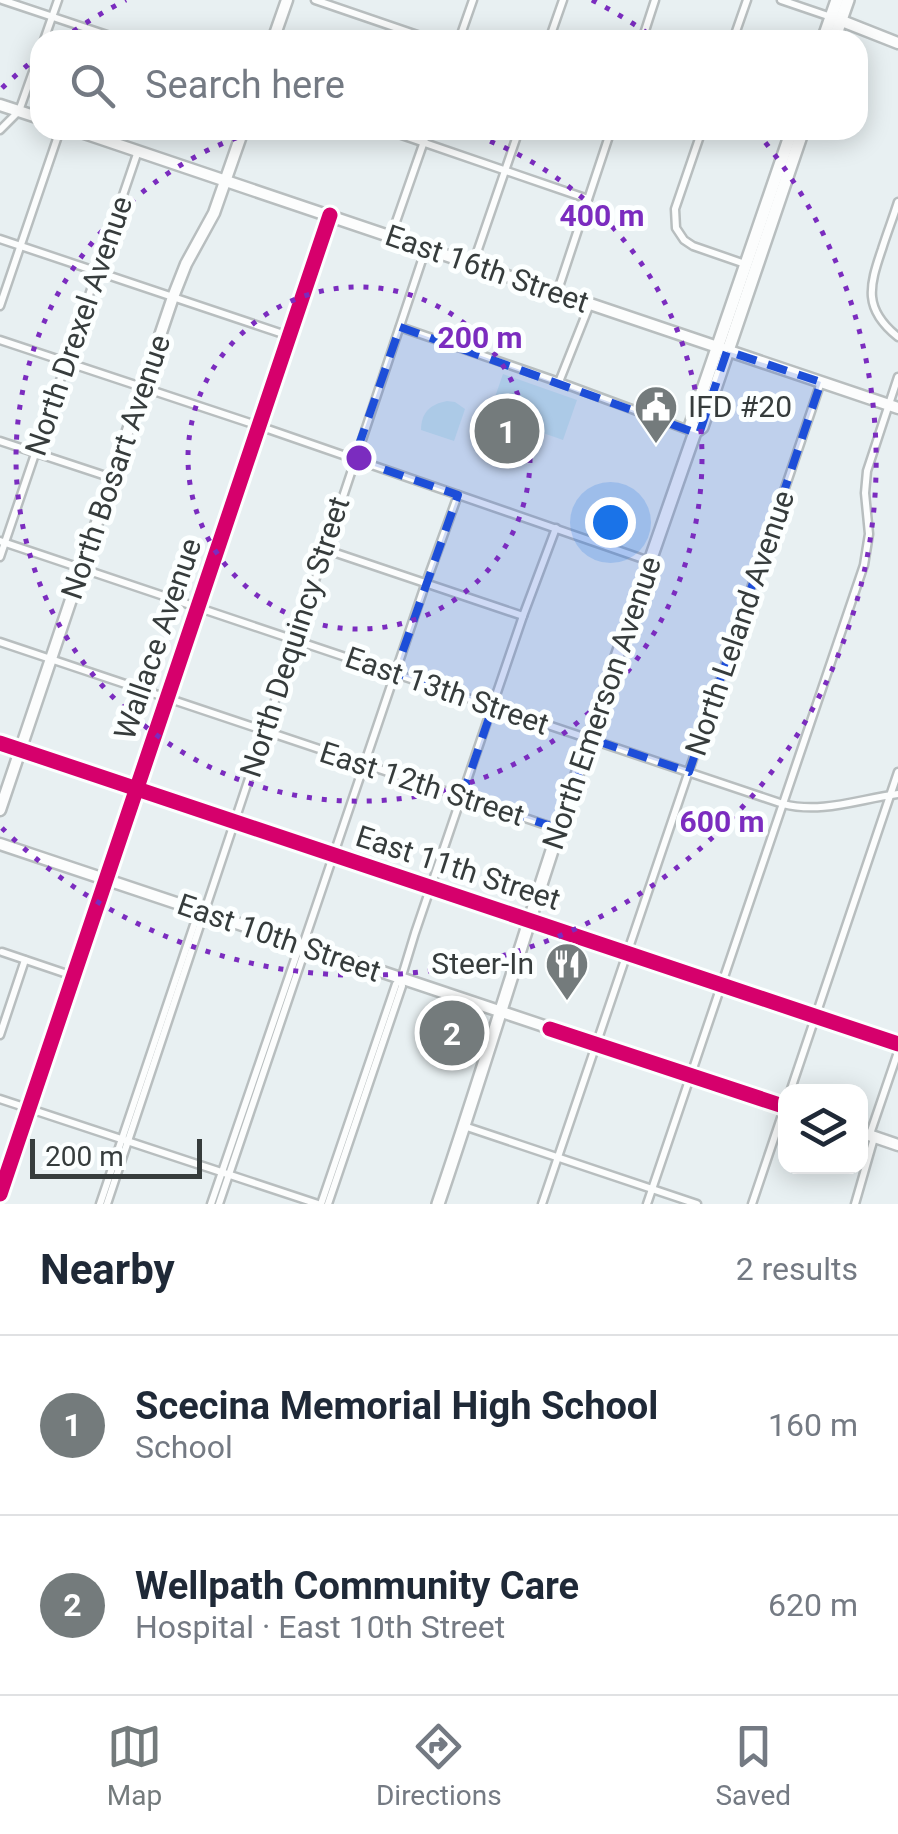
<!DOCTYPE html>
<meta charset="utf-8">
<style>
:root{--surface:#fff;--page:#f2f2f3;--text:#1f2937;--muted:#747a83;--line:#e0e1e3;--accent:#747b7c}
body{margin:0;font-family:Roboto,sans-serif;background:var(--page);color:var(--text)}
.controls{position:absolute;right:30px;bottom:30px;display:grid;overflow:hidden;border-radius:20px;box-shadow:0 5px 25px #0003}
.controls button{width:90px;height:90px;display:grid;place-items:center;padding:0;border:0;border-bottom:2px solid var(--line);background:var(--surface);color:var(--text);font:50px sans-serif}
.scale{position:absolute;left:30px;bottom:25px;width:172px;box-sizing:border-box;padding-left:10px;border:5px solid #363c3c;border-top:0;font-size:28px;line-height:35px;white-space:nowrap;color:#363c3c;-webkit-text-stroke:8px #fcffff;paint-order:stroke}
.you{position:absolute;left:610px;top:522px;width:35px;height:35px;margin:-25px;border:8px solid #fff;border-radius:50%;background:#1a73e8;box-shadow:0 0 0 15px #1a73e833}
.badge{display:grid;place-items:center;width:65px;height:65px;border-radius:50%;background:var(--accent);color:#fff;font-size:32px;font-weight:700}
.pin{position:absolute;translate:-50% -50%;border:5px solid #fff;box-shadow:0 2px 10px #0006}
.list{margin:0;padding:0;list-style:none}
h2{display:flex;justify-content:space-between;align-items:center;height:130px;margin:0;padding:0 40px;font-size:42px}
h2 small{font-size:32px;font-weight:400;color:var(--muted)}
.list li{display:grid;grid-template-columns:65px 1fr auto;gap:30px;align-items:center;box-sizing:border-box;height:180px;padding:0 40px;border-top:2px solid var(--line)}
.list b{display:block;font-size:38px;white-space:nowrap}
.list p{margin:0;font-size:32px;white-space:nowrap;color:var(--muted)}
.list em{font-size:32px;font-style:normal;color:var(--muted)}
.icon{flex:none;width:55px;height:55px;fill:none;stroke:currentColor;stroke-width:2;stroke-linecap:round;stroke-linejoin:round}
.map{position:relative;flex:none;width:898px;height:1204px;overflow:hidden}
.search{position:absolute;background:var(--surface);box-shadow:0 5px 25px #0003;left:30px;right:30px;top:30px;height:110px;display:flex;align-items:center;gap:25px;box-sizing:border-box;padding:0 35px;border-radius:30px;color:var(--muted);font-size:38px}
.sheet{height:490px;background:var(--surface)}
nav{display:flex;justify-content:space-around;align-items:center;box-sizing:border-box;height:140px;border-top:2px solid var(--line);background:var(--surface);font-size:28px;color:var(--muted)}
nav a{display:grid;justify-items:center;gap:5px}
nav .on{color:var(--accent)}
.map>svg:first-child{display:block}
.green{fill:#d0e9ec}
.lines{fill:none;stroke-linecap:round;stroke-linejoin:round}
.street-casing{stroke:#b8bebf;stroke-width:11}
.secondary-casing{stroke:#b8bebf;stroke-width:15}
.primary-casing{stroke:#b8bebf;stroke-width:16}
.street{stroke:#fcfdfd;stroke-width:6}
.secondary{stroke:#fcfdfd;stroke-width:10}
.primary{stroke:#fcfdfd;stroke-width:11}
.cycleway-casing{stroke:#fcffff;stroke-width:21}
.cycleway{stroke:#d6006c;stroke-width:15}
.marked{fill:#1d4ed8;fill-opacity:0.2;stroke:#1d4ed8;stroke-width:8;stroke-dasharray:20 12;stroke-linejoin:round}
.ring{fill:none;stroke:#7b2cbf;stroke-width:5;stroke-dasharray:5 10}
.labels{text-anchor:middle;stroke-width:10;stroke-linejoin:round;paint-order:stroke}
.street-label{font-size:30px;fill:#363c3c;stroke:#fcffff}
.poi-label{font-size:30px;fill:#363c3c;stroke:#fcffff;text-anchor:start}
.centre{fill:#7b2cbf;stroke:#fcffff;stroke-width:5}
.ring-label{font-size:30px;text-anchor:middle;font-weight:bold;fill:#7b2cbf;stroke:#fcffff;stroke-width:10;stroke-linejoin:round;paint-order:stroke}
</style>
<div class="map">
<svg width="898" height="1204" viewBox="0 0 898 1204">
<rect width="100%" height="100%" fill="#e8f0f2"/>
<g class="green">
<path d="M 503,374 L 577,400 L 563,440 L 489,414 Z"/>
<path d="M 447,401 L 455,402 L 465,409 L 454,441 L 421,430 C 421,413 430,404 447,401 Z"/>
</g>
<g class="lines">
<g class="street-casing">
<g id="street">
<path d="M 2,0 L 122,40"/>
<path d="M 315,0 L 432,40"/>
<path d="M 781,0 L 831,17"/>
<path d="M 44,40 L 58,0"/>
<path d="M 459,40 L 473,0"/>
<path d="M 549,40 L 563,0"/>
<path d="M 642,40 L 655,0"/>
<path d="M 733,40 L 747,0"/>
<path d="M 0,130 L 19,111 L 40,52"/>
<path d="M 387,130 L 588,199"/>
<path d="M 702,130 L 675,209 L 676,228 L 684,240 L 693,246 L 745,264"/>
<path d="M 898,202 C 893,218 887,233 882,249 C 869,287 863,309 898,337"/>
<path d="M 391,236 L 428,130"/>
<path d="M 0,239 L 289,336"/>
<path d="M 473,264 L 519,130"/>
<path d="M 557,293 L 611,130"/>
<path d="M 0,306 L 60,130"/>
<path d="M 400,327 L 559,382 L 691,431"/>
<path d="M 0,340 L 259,426 L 649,561"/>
<path d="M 559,382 L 590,304"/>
<path d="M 0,441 L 112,478"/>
<path d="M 0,541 L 783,804 C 822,814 859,799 898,794"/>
<path d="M 324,549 L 523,616"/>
<path d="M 0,557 L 138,151"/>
<path d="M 0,642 L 558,829"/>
<path d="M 0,743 L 898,1044"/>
<path d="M 2,952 L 73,976"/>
<path d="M 0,1035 L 25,960"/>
<path d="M 790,1092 L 898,772"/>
<path d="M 0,1099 L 318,1204"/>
<path d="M 464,1126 L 697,1204"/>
<path d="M 870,1134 L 898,1052"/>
<path d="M 0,1194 L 330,215"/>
<path d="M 100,1204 L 197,916 L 202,913"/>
<path d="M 107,1204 L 426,248"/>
<path d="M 211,1204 L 298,950 L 303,945 L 423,591 L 458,495"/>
<path d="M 219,1204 L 304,953 L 303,947"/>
<path d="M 321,1204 L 396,984 L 400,979"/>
<path d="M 328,1204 L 402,986 L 401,979 L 415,933 L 523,616 L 556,528"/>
<path d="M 542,1204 L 821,382"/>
<path d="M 647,1204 L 864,565 L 869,534 L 865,493 L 867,471 L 898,377"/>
<path d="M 752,1204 L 785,1106"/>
<path d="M 855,1204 L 874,1138"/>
</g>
</g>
<g class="secondary-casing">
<g id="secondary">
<path d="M 837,19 L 898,43"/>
<path d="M 273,40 L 287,0"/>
<path d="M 0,105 L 40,118"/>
<path d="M 75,130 L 898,408"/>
<path d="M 0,810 L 173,297 L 186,264 L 214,213 L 243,130"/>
<path d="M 0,844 L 786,1107"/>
<path d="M 860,1132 L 898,1145"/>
</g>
</g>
<g class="primary-casing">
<g id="primary">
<path d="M 823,40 L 837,0"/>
<path d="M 834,40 L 848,0"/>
<path d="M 695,432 L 691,424 L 792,130"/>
<path d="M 438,1204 C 470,1110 499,1016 529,922 C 581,758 638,595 695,432 L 702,427 L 803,130"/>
</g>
</g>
<use href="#street" class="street"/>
<use href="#secondary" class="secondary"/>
<use href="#primary" class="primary"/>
<g class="cycleway-casing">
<g id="cycleway">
<path d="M 0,743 L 898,1044"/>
<path d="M 550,1029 L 786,1107"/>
<path d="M 0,1194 L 330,215"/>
</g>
</g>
<use href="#cycleway" class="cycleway"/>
</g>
<path class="marked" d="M 400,327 L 699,434 L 727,351 L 821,382 L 689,772 L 591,739 L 560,829 L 462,797 L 493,706 L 395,673 L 458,495 L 354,459 Z"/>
<g class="ring">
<circle cx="359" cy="458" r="171"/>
<path d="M462 131A343 343 0 1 1 256 131"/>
<path d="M2 88A514 514 0 0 1 39 56M61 40A514 514 0 0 1 126 0M592 0A514 514 0 0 1 657 40M756 131A514 514 0 0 1 2 828"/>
</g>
<defs>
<g id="civic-pin" transform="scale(2.25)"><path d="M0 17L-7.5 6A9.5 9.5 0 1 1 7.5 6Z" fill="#747b7c" stroke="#fcffff"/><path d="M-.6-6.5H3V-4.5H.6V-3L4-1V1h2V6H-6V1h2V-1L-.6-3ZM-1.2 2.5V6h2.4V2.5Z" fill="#fff"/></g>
<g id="restaurant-pin" transform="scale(2.25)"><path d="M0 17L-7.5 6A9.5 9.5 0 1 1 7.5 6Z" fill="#747b7c" stroke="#fcffff"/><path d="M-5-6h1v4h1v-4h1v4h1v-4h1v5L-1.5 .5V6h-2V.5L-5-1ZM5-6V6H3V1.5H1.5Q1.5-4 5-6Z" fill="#fff"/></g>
</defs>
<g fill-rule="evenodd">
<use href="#civic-pin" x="656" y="407"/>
<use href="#restaurant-pin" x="567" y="964"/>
</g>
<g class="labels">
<g class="street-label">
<text transform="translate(487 269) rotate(19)" y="10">East 16th Street</text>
<text transform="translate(79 326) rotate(-71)" y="10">North Drexel Avenue</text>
<text transform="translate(116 467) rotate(-71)" y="10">North Bosart Avenue</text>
<text transform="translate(740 623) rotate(-71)" y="10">North Leland Avenue</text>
<text transform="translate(295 637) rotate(-72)" y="10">North Dequincy Street</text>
<text transform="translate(158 639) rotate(-71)" y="10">Wallace Avenue</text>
<text transform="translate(447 691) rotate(19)" y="10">East 13th Street</text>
<text transform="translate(602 703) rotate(-71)" y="10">North Emerson Avenue</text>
<text transform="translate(422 784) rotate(18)" y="10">East 12th Street</text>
<text transform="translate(458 868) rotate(18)" y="10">East 11th Street</text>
<text transform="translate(279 938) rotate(19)" y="10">East 10th Street</text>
</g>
<g class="poi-label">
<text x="688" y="417">IFD #20</text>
<text x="534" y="974" text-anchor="end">Steer-In</text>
</g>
</g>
<circle cx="359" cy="458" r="15" class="centre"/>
<g class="ring-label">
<text x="602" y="226">400 m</text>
<text x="480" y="348">200 m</text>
<text x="722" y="832">600 m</text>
</g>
</svg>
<div class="controls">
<button><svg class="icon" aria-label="layers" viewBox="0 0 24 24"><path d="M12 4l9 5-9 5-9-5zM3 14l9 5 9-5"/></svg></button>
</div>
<div class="scale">200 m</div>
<div class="you"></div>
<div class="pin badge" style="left:507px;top:431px">1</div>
<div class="pin badge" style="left:452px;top:1033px">2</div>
<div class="search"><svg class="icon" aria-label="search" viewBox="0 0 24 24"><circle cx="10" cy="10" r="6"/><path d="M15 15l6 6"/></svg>Search here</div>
</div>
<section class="sheet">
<h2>Nearby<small>2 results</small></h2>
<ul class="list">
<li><span class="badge">1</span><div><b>Scecina Memorial High School</b><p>School</p></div><em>160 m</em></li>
<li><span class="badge">2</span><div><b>Wellpath Community Care</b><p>Hospital · East 10th Street</p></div><em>620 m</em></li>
</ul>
</section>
<nav>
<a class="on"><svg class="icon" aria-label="map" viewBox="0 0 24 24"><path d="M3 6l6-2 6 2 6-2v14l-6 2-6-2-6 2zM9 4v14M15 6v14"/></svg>Map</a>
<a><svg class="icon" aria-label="directions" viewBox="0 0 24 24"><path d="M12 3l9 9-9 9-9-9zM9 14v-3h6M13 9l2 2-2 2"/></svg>Directions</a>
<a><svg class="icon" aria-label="saved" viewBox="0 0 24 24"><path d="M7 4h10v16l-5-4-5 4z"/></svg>Saved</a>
</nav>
